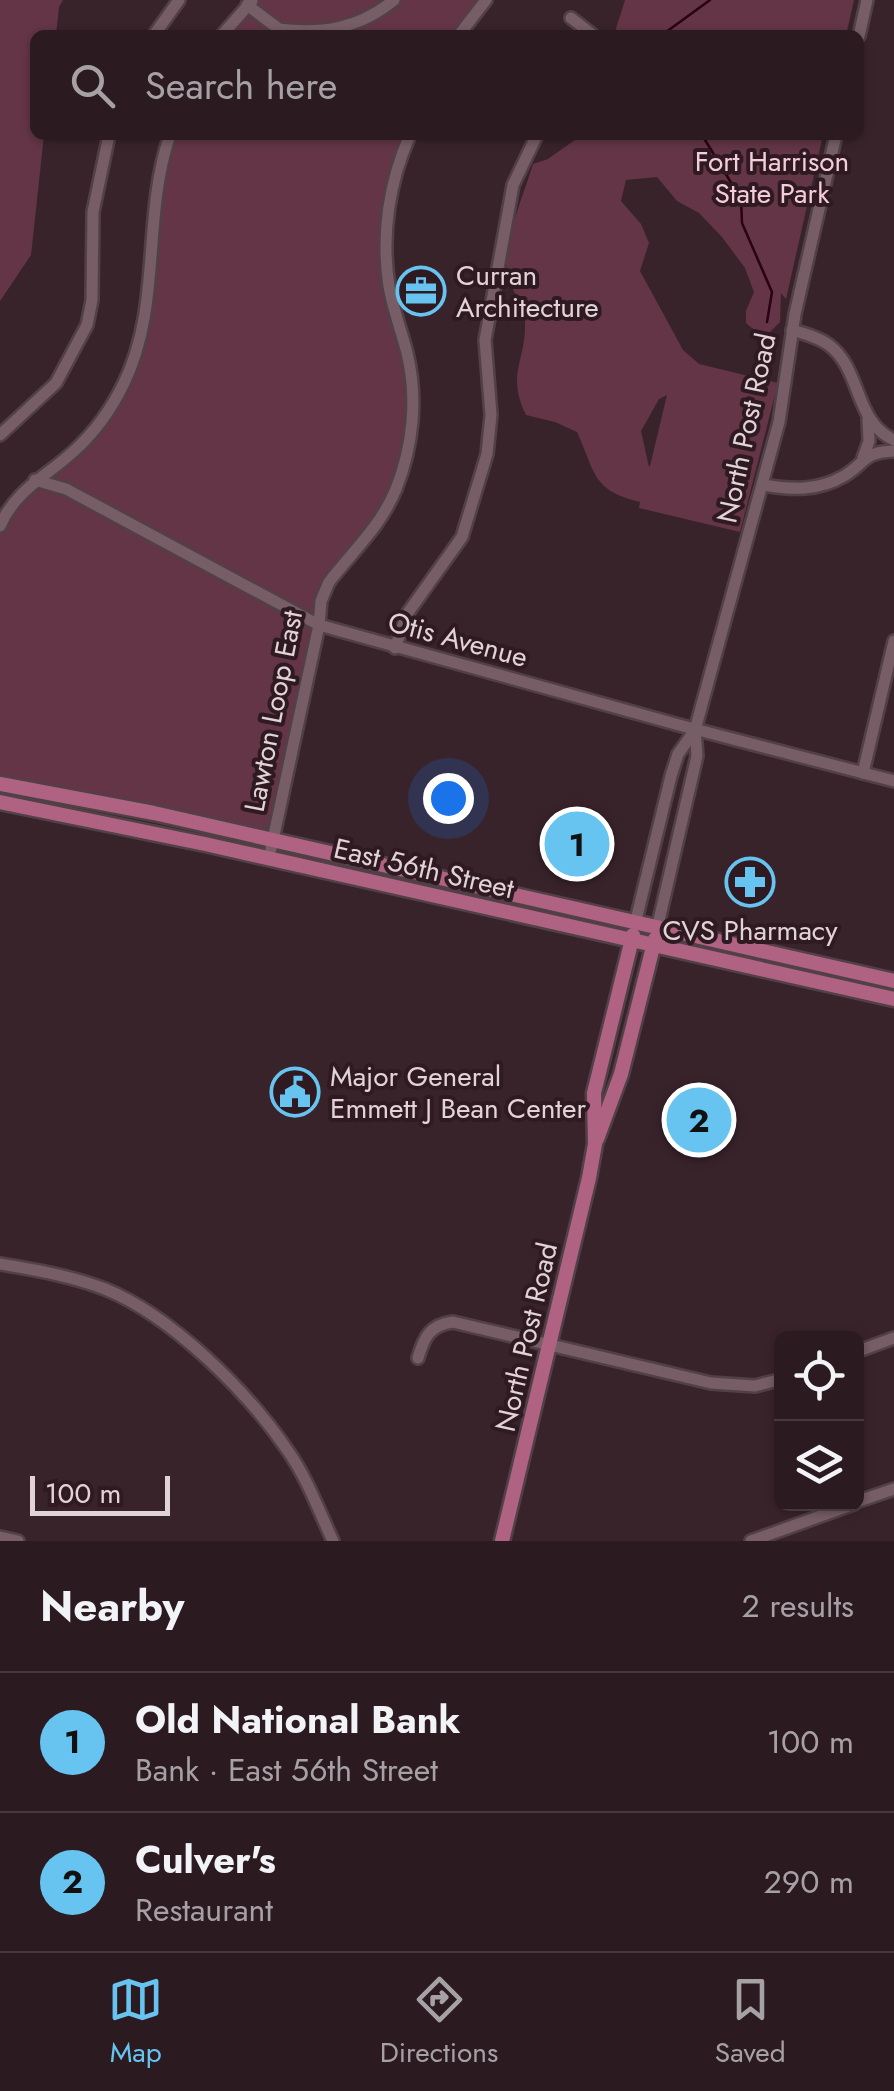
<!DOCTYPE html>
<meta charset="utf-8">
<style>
:root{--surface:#2b1a20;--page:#37272d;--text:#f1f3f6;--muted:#a6a1a5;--line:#47383e;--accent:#67c4f0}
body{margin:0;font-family:Jost,sans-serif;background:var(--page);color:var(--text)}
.controls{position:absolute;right:30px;bottom:30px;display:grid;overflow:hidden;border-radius:15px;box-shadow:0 2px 8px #0004}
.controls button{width:90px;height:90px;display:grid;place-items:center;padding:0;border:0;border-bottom:2px solid var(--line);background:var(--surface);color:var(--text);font:50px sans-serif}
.scale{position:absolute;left:30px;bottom:25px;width:140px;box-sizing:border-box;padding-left:10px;border:5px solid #e2d3d8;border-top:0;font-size:28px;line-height:35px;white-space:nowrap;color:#e2d3d8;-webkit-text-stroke:8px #2f1a22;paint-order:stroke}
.you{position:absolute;left:448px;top:798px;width:35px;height:35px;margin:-25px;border:8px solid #fff;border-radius:50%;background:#1a73e8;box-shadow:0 0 0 15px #1a73e833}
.badge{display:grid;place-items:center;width:65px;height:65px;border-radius:50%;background:var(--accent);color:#111;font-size:32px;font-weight:700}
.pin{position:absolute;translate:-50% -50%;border:5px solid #fff;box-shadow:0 2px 10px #0006}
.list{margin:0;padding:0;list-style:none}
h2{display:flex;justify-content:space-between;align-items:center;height:130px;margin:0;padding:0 40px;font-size:42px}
h2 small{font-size:32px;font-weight:400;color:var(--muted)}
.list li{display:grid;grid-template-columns:65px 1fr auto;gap:30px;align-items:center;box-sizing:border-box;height:140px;padding:0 40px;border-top:2px solid var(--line)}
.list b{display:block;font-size:38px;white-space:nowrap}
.list p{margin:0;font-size:32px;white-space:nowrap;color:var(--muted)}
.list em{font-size:32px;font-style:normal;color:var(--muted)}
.icon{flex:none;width:55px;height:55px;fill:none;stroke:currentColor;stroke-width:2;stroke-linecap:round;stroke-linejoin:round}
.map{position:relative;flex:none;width:894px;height:1541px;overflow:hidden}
.search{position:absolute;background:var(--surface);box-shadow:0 2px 8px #0004;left:30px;right:30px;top:30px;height:110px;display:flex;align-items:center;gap:25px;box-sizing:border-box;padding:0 35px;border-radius:15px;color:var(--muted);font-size:38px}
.sheet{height:410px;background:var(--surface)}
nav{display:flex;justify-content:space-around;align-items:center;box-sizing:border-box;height:140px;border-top:2px solid var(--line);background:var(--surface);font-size:28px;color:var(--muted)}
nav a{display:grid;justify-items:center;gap:5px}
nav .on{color:var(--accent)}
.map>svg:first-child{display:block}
.green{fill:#633547;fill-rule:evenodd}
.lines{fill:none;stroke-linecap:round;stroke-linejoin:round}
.stream{stroke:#290214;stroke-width:2.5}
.minor-casing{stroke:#524047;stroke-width:16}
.major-casing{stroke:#524047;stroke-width:19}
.minor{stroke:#775d66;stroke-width:11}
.major{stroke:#af6282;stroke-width:14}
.labels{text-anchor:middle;stroke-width:8;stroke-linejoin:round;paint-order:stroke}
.park-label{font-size:28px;fill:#f5cdda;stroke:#2f1a22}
.poi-label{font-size:28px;fill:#e2d3d8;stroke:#2f1a22;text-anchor:start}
.street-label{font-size:28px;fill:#e2d3d8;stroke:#2f1a22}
</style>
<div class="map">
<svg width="894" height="1541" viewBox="0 0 894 1541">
<rect width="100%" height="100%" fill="#39232b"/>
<g class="green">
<path d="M 0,0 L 63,0 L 59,7 L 56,35 L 35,35 L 35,135 L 44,135 L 31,255 L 0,301 Z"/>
<path d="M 253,0 L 486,0 L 459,35 L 222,35 Z"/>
<path d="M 625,0 L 854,0 L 846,35 L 614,35 Z"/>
<path d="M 170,135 L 410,135 L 386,243 L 413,411 L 390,502 L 333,577 L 319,625 L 46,481 L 76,449 L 131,368 Z"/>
<path d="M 582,135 L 823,135 L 786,299 L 781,293 L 780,322 L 764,338 L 746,323 L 746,311 L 754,292 L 745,268 L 722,237 L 699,213 L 677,201 L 657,177 L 626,180 L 621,201 L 641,224 L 649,243 L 640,271 L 683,350 L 699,364 L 778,383 L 740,532 L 639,508 L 640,502 C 592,490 596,474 577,432 L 555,422 L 526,415 C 506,374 526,362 525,323 C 524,304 509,288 507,271 C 504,240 524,194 533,164 L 548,159 ZM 667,395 L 650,466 L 649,467 L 641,431 L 659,399 Z"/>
<path d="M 36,486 L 54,488 L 313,629 L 271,826 L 263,831 L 0,779 L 0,533 L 14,505 Z"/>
</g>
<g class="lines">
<g class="stream">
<path d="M 662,35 L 710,0"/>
<path d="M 702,135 L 741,199 L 742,223 L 772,292 L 767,322"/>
</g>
<g class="minor-casing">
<g id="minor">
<path d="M 247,5 L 283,32"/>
<path d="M 571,18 L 593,35"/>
<path d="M 278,29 C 322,34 359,29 394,0"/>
<path d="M 154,35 L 179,0"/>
<path d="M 222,35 L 252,1"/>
<path d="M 459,35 L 486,0"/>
<path d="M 859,36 L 867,0"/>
<path d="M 792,330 C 805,334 818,337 829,345 C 862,370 854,422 894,440"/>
<path d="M 0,435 L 56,383 L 87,325 L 92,300 L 93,212 L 109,135"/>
<path d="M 863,458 L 869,441 L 868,419"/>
<path d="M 35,480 L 66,489 L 319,625 L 679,725 L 894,781"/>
<path d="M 764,485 C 792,490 818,491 844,476 C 866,463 862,452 894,451"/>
<path d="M 0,526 C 16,489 46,477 74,451 C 95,432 112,408 124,383 C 162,305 142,216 170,135"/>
<path d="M 395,648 L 407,614 L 462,537 L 487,454 L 491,415 L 485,340 L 513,185 L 537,135"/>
<path d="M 863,773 L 894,641"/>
<path d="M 271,849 L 319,625 L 321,601 L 329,582 C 353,551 381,526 396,489 C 413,446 418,398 407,353 C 401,330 393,309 389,286 C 381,235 389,182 410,135"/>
<path d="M 635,924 L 671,776 L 678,754 L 695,730"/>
<path d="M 657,929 L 697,756 L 695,730 L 779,422 L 795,314 L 836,135"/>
<path d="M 0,1264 C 36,1270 71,1276 105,1289 C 172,1316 248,1392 288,1451 C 307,1478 319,1511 333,1541"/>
<path d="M 856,1352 L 894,1338"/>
<path d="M 418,1358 C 424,1337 430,1325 453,1322 L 711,1383 L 755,1386 L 782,1379"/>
<path d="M 856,1502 L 894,1489"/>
<path d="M 0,1537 L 18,1541"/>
<path d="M 751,1541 L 854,1504"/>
</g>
</g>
<g class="major-casing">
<g id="major">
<path d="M 0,784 L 154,813 L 894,981"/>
<path d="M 0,802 L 205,844 L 894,999"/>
<path d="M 597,1139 L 621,1074 L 655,939"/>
<path d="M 502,1541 L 589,1178 L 595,1144 L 594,1093 L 633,935"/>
</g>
</g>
<use href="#minor" class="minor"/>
<use href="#major" class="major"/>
</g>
<defs>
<g id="office-ring" transform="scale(2.5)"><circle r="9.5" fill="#2f1a22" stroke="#67c4f0" stroke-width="1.5"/><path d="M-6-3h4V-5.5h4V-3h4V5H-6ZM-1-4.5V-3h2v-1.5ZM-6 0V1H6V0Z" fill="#67c4f0"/></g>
<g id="pharmacy-ring" transform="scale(2.5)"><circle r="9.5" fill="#2f1a22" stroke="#67c4f0" stroke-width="1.5"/><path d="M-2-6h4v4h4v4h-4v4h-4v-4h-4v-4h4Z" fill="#67c4f0"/></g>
<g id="civic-ring" transform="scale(2.5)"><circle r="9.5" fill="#2f1a22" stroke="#67c4f0" stroke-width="1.5"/><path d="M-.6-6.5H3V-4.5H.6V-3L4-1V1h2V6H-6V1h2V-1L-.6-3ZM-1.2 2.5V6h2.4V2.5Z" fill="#67c4f0"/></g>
</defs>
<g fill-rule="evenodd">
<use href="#office-ring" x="421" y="291"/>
<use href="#pharmacy-ring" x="750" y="882"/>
<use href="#civic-ring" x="295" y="1092"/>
</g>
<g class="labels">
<g class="park-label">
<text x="772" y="171">Fort Harrison<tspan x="772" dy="32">State Park</tspan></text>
</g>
<g class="poi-label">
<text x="456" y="285">Curran<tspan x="456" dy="32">Architecture</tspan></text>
<text x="750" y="940" text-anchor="middle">CVS Pharmacy</text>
<text x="330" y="1086">Major General<tspan x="330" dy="32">Emmett J Bean Center</tspan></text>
</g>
<g class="street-label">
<text transform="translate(746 428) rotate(-78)" y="10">North Post Road</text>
<text transform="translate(458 639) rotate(15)" y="10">Otis Avenue</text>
<text transform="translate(273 711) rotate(-79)" y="10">Lawton Loop East</text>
<text transform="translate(424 868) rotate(13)" y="10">East 56th Street</text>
<text transform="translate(526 1337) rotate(-77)" y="10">North Post Road</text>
</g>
</g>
</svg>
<div class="controls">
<button><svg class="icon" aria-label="locate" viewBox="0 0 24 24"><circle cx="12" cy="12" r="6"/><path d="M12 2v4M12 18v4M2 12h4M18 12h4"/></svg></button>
<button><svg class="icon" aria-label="layers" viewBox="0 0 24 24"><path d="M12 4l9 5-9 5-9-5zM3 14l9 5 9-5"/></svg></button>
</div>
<div class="scale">100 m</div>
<div class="you"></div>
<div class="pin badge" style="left:577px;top:844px">1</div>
<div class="pin badge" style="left:699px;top:1120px">2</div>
<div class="search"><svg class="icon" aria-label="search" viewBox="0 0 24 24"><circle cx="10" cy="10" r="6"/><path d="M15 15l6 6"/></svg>Search here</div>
</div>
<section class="sheet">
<h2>Nearby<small>2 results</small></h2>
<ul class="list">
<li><span class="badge">1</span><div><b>Old National Bank</b><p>Bank · East 56th Street</p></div><em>100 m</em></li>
<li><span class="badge">2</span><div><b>Culver's</b><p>Restaurant</p></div><em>290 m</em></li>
</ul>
</section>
<nav>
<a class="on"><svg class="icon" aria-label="map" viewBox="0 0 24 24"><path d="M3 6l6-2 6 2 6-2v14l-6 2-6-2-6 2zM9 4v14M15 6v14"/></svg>Map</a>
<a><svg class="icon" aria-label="directions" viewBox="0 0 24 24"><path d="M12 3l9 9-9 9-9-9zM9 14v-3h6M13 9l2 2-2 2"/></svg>Directions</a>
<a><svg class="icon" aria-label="saved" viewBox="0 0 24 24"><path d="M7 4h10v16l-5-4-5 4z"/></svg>Saved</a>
</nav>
